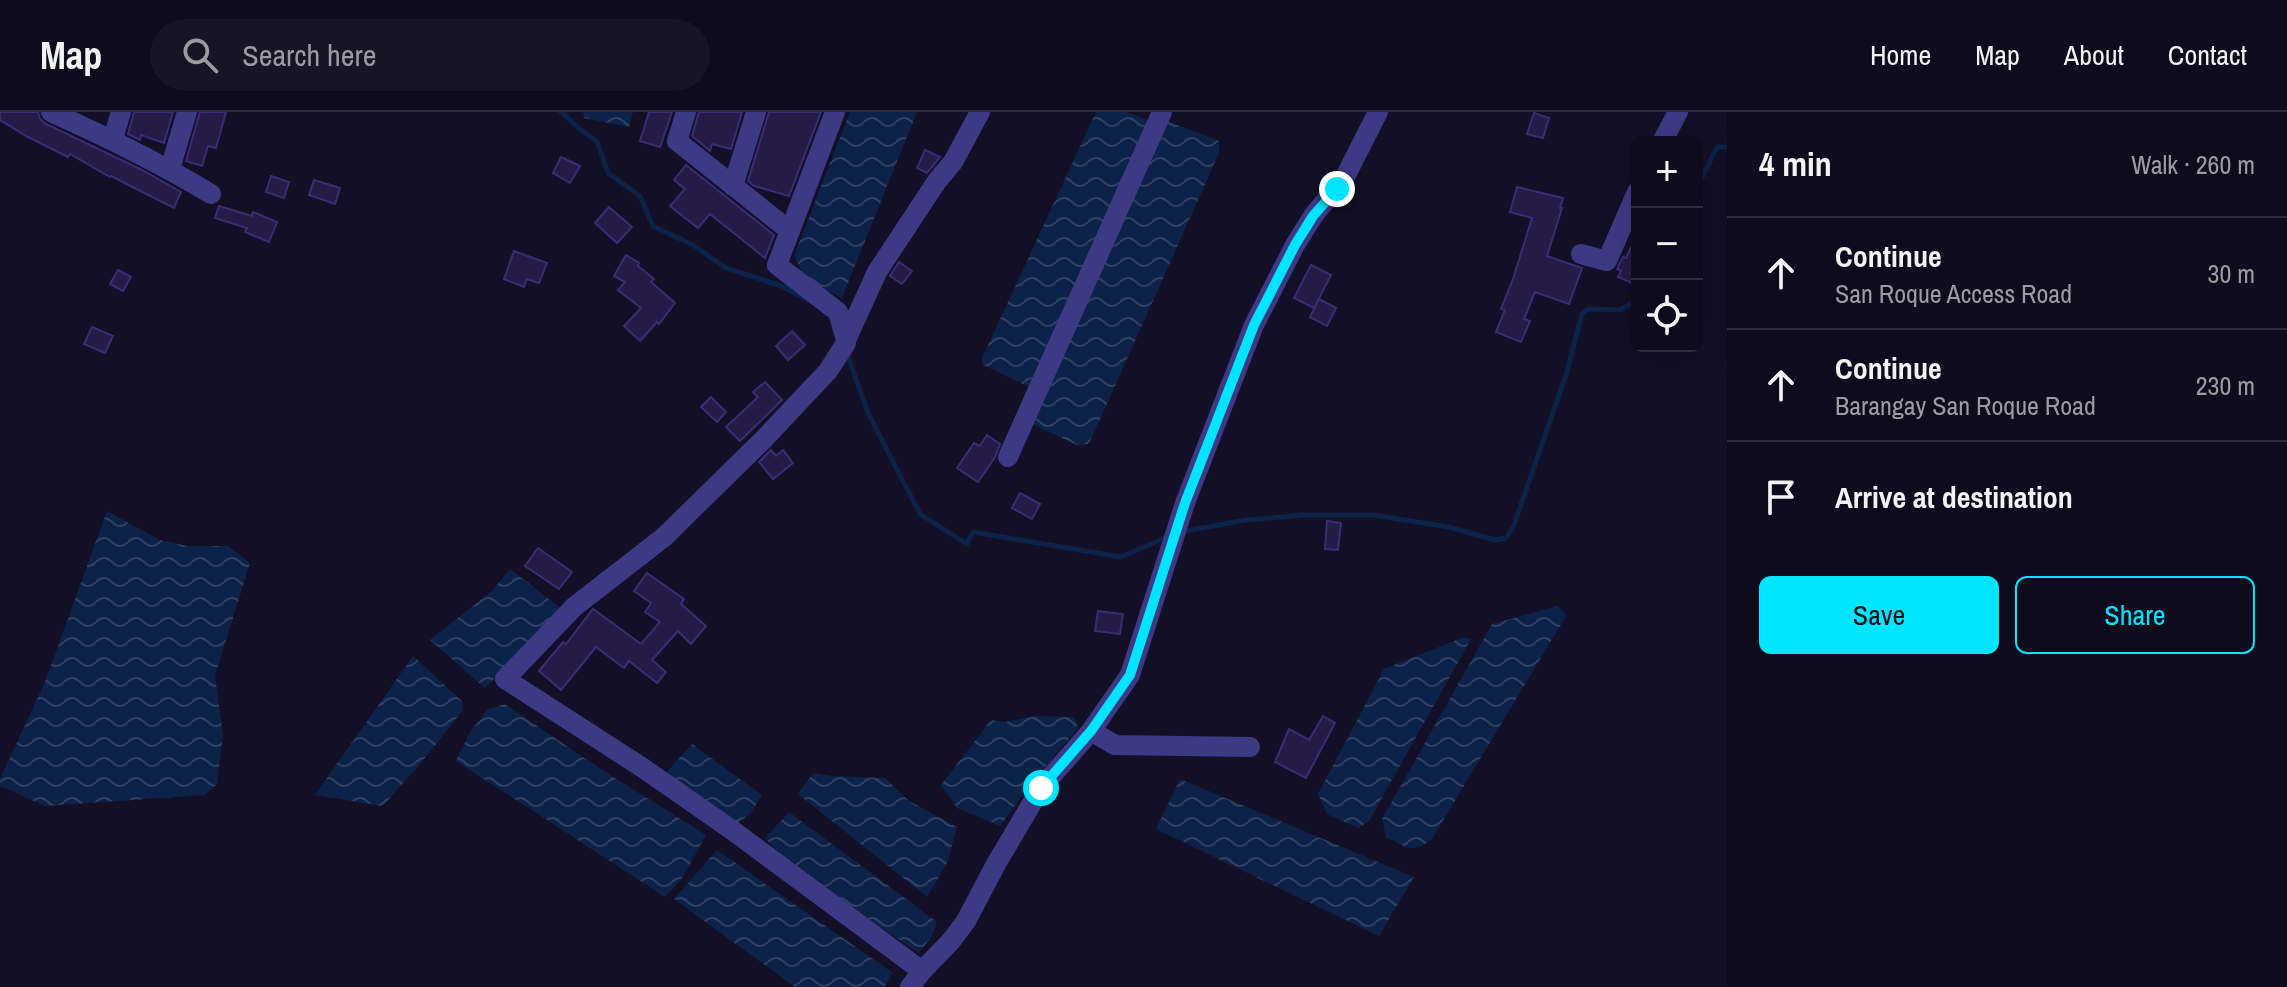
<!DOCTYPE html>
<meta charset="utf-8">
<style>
:root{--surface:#0e0b1c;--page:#171425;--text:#f1f3f6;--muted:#9b9ba3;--line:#2e2b3b;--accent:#00e5ff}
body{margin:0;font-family:"Archivo Narrow",sans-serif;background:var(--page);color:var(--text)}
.controls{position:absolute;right:24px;top:24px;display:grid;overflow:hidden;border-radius:12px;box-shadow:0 8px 32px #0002}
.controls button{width:72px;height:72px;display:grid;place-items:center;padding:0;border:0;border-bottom:2px solid var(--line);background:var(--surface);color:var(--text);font:40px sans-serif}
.stop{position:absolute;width:24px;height:24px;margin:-18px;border:6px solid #00e5ff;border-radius:50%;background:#fff}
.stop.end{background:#00e5ff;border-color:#fff;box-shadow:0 2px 8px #0008}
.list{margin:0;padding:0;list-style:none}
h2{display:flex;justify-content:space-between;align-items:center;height:104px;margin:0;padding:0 32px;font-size:34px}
h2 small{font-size:26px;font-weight:400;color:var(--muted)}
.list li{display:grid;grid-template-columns:52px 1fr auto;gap:24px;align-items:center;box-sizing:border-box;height:112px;padding:0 32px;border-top:2px solid var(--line)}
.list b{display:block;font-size:30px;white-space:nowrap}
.list p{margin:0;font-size:26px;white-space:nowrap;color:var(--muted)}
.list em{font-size:26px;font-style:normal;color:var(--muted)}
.actions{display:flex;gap:16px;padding:24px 32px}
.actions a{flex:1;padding:18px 0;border:2px solid var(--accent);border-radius:12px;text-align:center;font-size:28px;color:var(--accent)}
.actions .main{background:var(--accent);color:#111}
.icon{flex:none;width:44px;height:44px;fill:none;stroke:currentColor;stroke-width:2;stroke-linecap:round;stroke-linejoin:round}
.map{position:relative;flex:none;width:1727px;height:875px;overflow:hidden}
header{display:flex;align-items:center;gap:48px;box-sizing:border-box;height:112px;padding:0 40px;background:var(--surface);border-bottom:2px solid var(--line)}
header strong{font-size:38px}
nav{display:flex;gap:44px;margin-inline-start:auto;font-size:28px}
.search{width:560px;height:72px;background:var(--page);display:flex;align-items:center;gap:20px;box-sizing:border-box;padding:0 28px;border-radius:44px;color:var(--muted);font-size:30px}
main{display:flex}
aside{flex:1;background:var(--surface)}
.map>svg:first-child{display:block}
.water{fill:url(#water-waves)}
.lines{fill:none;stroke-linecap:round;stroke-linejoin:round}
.stream{stroke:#0c2248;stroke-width:5}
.building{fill:#241b47;stroke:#3b2d73;stroke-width:2}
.minor{stroke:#3d3a85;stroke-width:20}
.route{stroke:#00e5ff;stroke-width:10}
</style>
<header>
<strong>Map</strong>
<div class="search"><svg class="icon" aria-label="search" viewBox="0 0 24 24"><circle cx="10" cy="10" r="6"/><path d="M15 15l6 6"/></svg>Search here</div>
<nav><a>Home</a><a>Map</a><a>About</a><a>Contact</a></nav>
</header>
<main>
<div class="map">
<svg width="1727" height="875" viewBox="0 0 1727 875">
<defs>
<pattern id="water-waves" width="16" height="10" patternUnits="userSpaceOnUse" patternTransform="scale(2)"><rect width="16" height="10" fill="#0c2248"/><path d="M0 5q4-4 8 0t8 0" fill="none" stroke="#2f4163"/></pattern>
</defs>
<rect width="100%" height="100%" fill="#130f26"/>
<g class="water">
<path d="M 583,0 L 633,0 L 629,15 L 584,6 Z"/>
<path d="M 850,0 L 917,0 L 842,186 L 807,169 L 794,144 Z"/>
<path d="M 1096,0 L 1127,0 L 1150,9 L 1035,272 L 1027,274 L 983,253 L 982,246 Z"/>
<path d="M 1167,9 L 1219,29 L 1219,41 L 1089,332 L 1077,333 L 1032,312 Z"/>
<path d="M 107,399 L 160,428 L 187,434 L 228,434 L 250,451 L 215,564 L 223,623 L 217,672 L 205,683 L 45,694 L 0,674 L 0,667 L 45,570 Z"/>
<path d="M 510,457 L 563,498 L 485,576 L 430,528 L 492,479 Z"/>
<path d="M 1557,494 L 1563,498 L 1566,504 L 1432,727 C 1411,743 1408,735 1386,725 L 1382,707 L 1492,512 Z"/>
<path d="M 1464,525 L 1471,527 L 1369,709 L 1358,716 L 1327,702 L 1318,682 L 1384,557 Z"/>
<path d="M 413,544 L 462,589 L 463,598 L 421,651 L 383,694 L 315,683 Z"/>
<path d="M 505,592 L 599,656 L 706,723 L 683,765 L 665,785 L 456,649 L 470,620 L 488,597 Z"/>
<path d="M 1033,604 L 1074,605 L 1078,616 L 1027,677 L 1000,714 L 957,696 L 941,673 L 991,608 L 1006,610 Z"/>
<path d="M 692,632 L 762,683 L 750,702 L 738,711 L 665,662 Z"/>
<path d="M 813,661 L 833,664 L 885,666 L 909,689 L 957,715 L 947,751 L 927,785 L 798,682 Z"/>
<path d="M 1180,667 L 1414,765 L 1379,824 L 1156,717 Z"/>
<path d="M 789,700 L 937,810 L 932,824 L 919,841 L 854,798 L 775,737 L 765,726 Z"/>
<path d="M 717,738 L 893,861 L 884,875 L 795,875 L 674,787 Z"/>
</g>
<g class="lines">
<g class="stream">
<path d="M 561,0 L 581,18 L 597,29 L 608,61 L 640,84 L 653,114 L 693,133 L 726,156 L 782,174 L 808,188"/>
<path d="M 1697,76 L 1717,35 L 1727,35"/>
<path d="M 847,241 L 868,301 L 920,402 L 967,432 L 973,420 L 1121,445 L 1167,425"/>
<path d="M 1180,420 L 1246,408 L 1303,403 L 1373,403 L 1449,415 L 1495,428 L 1506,426 L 1514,413 L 1566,263 L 1582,202 L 1588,197 L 1620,198 L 1637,188"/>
</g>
</g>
<g class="building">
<path d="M 0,0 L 38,0 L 40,7 L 46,12 L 140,57 L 181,80 L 174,96 L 111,64 L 110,65 L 70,42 L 68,45 L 28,25 L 0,8 Z"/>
<path d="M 134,0 L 173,0 L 164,31 L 141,23 L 140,28 L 128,22 Z"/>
<path d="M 200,0 L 226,0 L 216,36 L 208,34 L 202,54 L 186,49 Z"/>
<path d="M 649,0 L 672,0 L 660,35 L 640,29 Z"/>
<path d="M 699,0 L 742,0 L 731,37 L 712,32 L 710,39 L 692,24 Z"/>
<path d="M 769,0 L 821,0 L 789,84 L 754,74 L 748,69 Z"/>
<path d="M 1534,1 L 1549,6 L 1543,26 L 1527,22 Z"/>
<path d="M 925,38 L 940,45 L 927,61 L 917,56 Z"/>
<path d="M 561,45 L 580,54 L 570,71 L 553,61 Z"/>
<path d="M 686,53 L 774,123 L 765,146 L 710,102 L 698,116 L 670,94 L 685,77 L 674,68 Z"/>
<path d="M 271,64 L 289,70 L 284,86 L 266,80 Z"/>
<path d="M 314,68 L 340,76 L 335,92 L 309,83 Z"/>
<path d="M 1517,75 L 1563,86 L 1560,96 L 1562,96 L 1547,144 L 1582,156 L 1569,192 L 1535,180 L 1524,207 L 1530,209 L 1521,230 L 1496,220 L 1505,198 L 1501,197 L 1513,167 L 1532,106 L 1510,100 Z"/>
<path d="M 219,94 L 252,104 L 253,100 L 277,110 L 269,130 L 245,120 L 247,116 L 215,106 Z"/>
<path d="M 609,95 L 632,115 L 617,131 L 595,111 Z"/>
<path d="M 1637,123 L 1637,173 L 1618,165 L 1621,159 L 1617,157 L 1623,145 L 1626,146 Z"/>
<path d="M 514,139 L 547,151 L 539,171 L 527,167 L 524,175 L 504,167 Z"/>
<path d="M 626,143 L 639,151 L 638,154 L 654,167 L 651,170 L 675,191 L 659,212 L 657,210 L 640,229 L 624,214 L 641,196 L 618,178 L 625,170 L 614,164 Z"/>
<path d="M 899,150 L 912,159 L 902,172 L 890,164 Z"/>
<path d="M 1311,153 L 1331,163 L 1314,196 L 1294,186 Z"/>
<path d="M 118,158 L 131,165 L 123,179 L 110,172 Z"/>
<path d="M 1319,187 L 1336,196 L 1327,214 L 1310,205 Z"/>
<path d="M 92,215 L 113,224 L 105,241 L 84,232 Z"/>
<path d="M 792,219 L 805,233 L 788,248 L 776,234 Z"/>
<path d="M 765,270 L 782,288 L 740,329 L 726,315 L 758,285 L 753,280 Z"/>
<path d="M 711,285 L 726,300 L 717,310 L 701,295 Z"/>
<path d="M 987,323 L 1000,332 L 995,345 L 978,370 L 957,356 L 974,331 L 980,334 Z"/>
<path d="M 771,338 L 776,344 L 783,338 L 793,351 L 773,367 L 759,350 Z"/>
<path d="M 1020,381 L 1040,392 L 1032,407 L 1012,396 Z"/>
<path d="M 1327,409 L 1341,411 L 1338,438 L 1325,437 Z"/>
<path d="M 538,436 L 572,460 L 559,477 L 525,454 Z"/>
<path d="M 647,461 L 684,487 L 681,492 L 706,514 L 691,532 L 678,519 L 652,548 L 666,560 L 657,571 L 629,549 L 624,556 L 596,535 L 561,578 L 539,559 L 563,530 L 566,532 L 593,497 L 641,532 L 660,510 L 645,500 L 651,491 L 634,479 Z"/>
<path d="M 1098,499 L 1123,502 L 1120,522 L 1095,519 Z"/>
<path d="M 1323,604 L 1335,611 L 1306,666 L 1275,650 L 1289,617 L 1309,628 Z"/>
</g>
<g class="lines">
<g class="minor">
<path d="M 51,0 C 107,25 160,51 211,82"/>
<path d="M 686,0 L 677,29 L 790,119"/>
<path d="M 835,0 L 777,153 L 838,200 L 846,228"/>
<path d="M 113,27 L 121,0"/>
<path d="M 1662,30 L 1678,0"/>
<path d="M 170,57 L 187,0"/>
<path d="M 733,74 L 756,0"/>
<path d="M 1581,142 L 1607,149 L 1637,80"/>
<path d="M 1008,345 L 1162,0"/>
<path d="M 1091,619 L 1115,633 L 1250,635"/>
<path d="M 922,859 L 732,718 L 643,656 L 505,567 L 574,495 L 664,425 L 764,327 L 828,259 L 846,231 L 846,228 L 877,160 L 937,69 L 953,50 L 980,0"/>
<path d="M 910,875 L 922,859 L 951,829 L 966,809 L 996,752 L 1041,676 L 1091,619 L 1130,563 L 1185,391 L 1254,213 L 1295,133 L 1313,104 L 1345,65 L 1378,0"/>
</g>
</g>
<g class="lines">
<path class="route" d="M 1041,676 L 1091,619 L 1130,563 L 1185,391 L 1254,213 L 1295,133 L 1313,104 L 1337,77"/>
</g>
</svg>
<div class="controls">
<button>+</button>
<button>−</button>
<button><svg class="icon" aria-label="locate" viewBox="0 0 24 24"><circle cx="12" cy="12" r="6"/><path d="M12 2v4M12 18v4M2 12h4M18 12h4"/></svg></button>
</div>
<div class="stop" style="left:1041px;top:676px"></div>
<div class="stop end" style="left:1337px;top:77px"></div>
</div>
<aside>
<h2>4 min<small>Walk · 260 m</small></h2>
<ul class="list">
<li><svg class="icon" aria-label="ahead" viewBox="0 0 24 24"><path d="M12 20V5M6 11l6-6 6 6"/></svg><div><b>Continue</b><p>San Roque Access Road</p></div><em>30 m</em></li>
<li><svg class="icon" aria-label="ahead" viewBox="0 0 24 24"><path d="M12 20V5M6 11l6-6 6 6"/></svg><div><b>Continue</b><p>Barangay San Roque Road</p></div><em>230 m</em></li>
<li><svg class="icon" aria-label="arrive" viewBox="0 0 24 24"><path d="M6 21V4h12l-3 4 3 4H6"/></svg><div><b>Arrive at destination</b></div></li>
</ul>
<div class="actions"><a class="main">Save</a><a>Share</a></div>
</aside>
</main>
